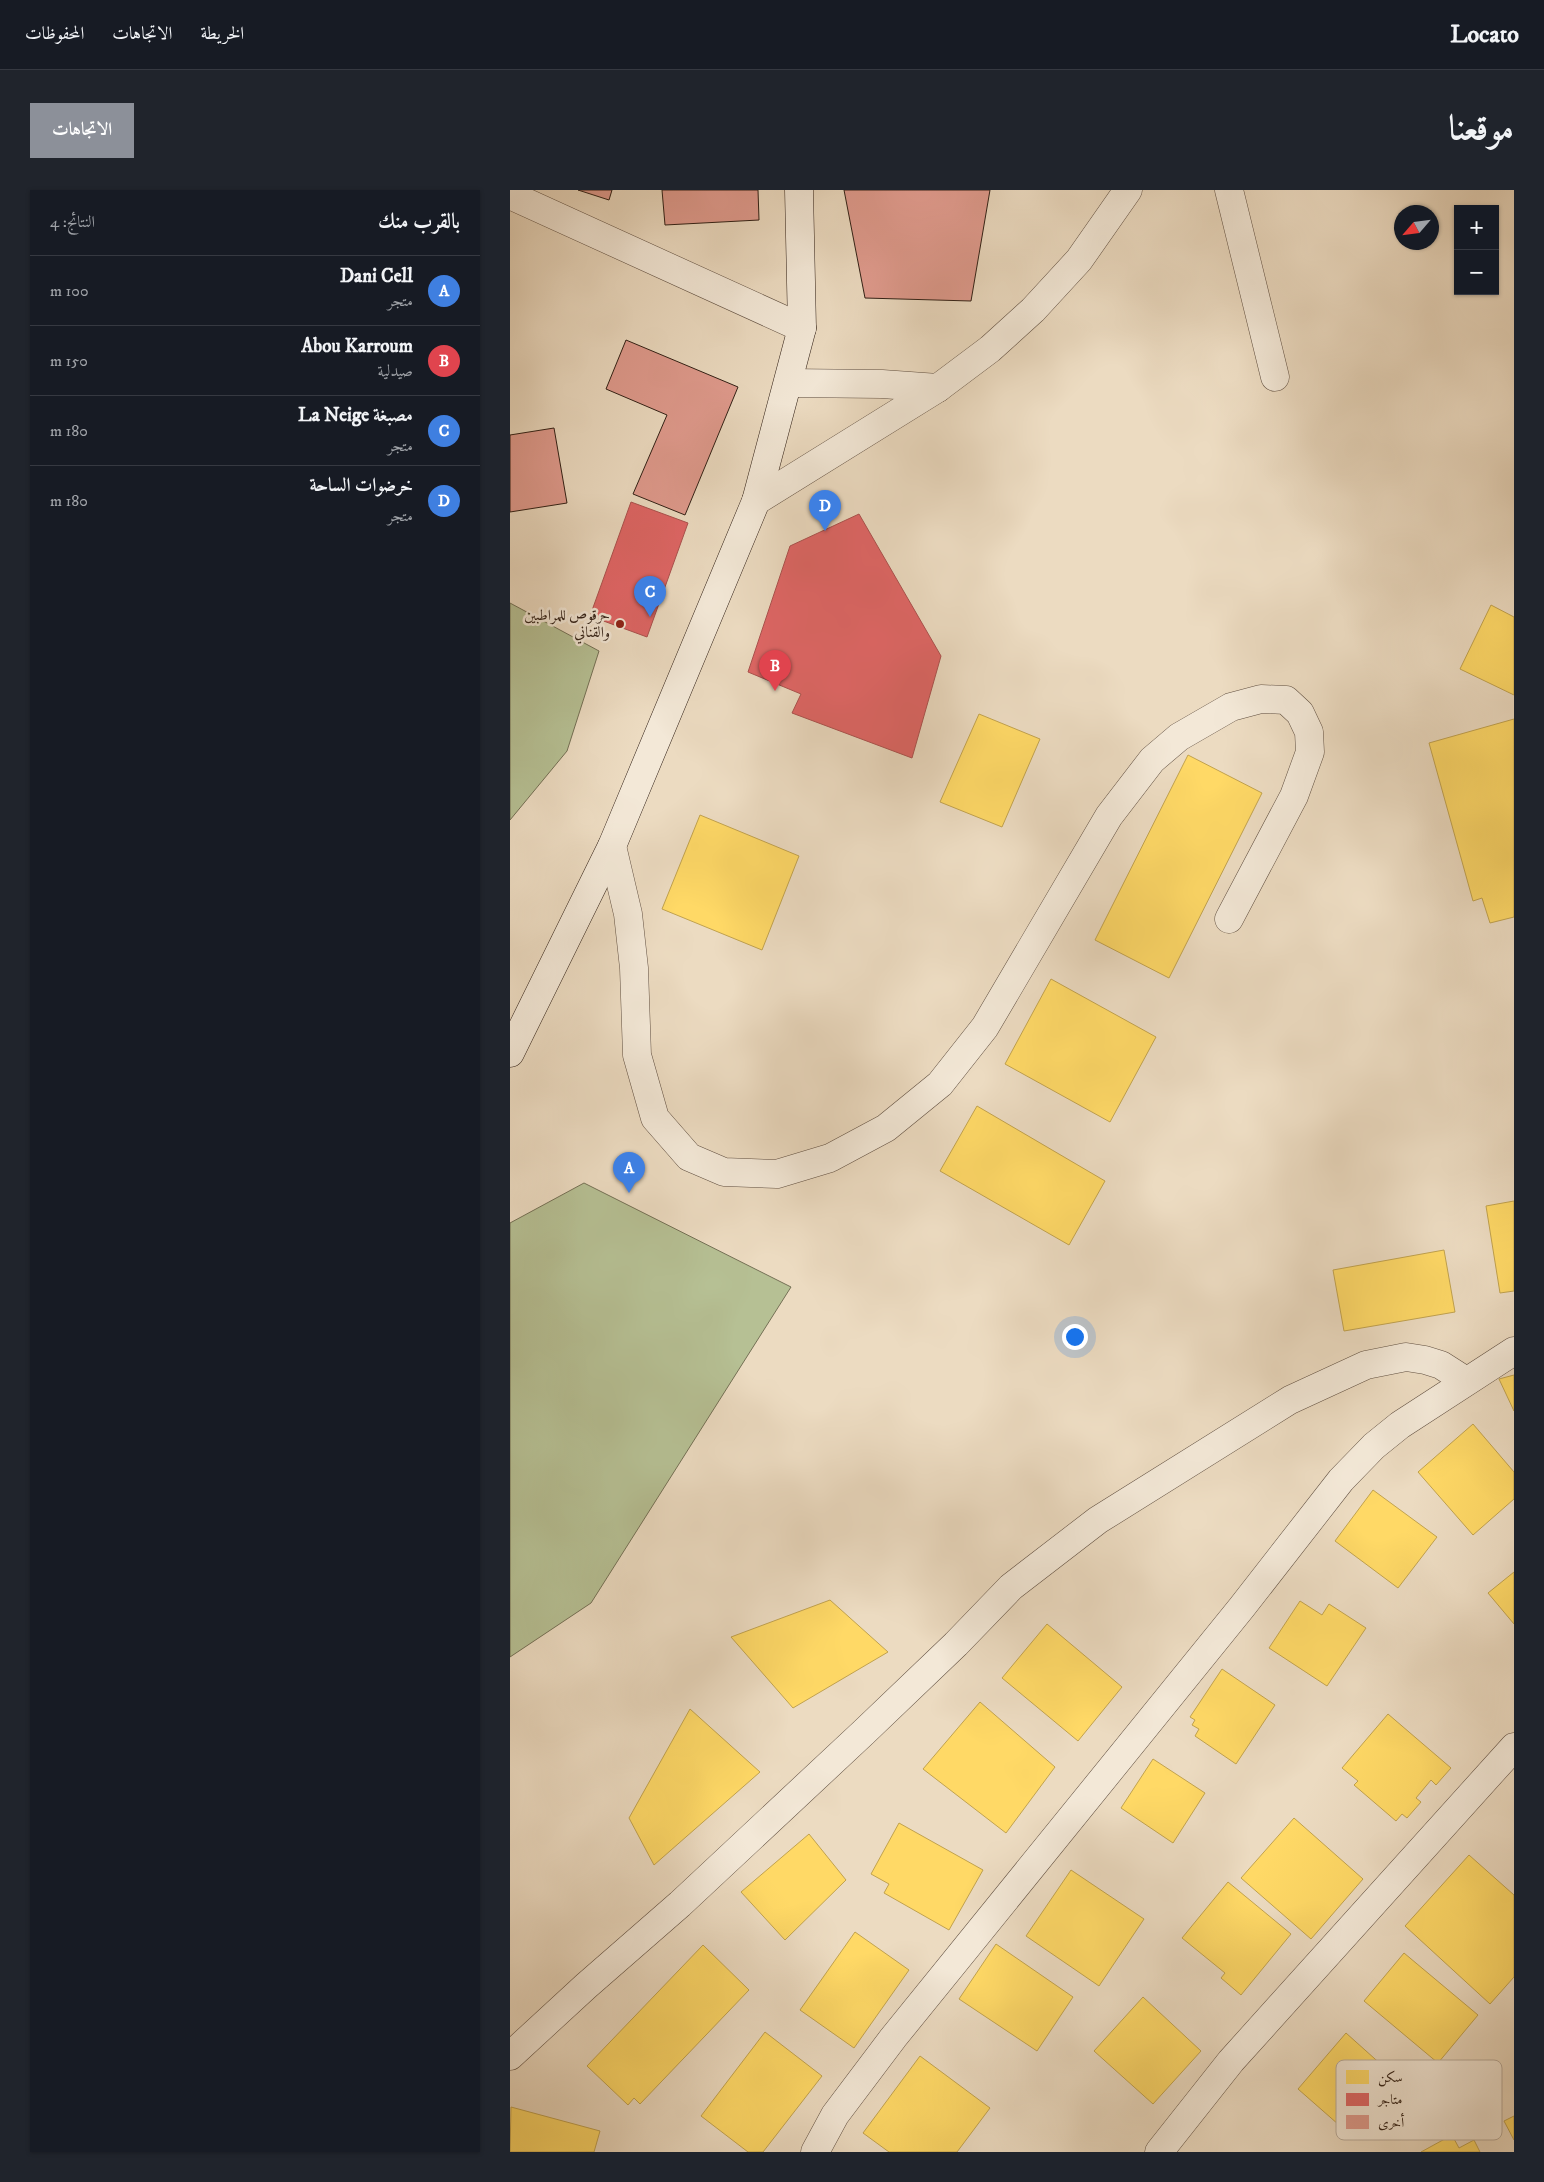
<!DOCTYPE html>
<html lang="ar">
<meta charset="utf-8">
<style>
:root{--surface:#171b24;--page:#20242c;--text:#f1f3f6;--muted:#9ea1a6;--line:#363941;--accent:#8c9099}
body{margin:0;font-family:"IM FELL DW Pica",Amiri,serif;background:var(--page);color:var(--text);direction:rtl}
.controls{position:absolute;right:15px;top:15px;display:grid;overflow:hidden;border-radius:0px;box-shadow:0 1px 4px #0004}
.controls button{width:45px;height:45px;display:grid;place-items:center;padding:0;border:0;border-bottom:1px solid var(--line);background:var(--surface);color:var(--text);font:25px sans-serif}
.compass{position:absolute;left:884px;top:15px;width:45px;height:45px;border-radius:50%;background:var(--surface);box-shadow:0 1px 4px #0004;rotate:242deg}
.you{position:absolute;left:564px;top:1146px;width:18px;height:18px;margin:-12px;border:4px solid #fff;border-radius:50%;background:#1a73e8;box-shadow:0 0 0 8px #1a73e833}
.badge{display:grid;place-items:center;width:32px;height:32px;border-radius:50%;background:var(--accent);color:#fff;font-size:16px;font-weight:700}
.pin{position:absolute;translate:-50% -41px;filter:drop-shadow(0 1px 2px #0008)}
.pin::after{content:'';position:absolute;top:26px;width:18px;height:15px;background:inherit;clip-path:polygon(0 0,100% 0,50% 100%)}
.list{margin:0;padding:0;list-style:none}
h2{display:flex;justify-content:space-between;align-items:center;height:65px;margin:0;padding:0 20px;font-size:21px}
h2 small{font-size:16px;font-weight:400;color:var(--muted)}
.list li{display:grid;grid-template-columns:32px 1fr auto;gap:15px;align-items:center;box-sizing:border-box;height:70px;padding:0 20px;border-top:1px solid var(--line)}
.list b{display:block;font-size:19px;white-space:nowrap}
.list p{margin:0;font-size:16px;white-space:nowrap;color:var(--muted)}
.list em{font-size:16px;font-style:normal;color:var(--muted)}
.map{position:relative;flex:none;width:1004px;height:1962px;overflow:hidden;direction:ltr;border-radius:0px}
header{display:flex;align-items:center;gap:30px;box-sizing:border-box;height:70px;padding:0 25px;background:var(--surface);border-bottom:1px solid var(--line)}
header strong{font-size:24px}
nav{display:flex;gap:28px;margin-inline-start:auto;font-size:18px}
.intro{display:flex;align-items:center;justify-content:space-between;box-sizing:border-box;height:120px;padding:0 30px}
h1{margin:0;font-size:35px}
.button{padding:12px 22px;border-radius:0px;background:var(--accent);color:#fff;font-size:18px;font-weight:700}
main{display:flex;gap:30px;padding:0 30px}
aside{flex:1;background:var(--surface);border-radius:0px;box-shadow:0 1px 4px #0004}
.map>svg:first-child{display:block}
.green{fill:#b6c094;stroke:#747055}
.homes{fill:#ffd966;stroke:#c1a24e}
.shops{fill:#e06666;stroke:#ac514e}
.building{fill:#e09b8e;stroke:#312016}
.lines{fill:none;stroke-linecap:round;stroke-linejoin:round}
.minor-casing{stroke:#604f41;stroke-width:29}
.tertiary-casing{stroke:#604f41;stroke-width:29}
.secondary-casing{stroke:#312016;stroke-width:29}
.minor{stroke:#f3e8d7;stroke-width:28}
.tertiary{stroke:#f3e8d7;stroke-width:28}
.secondary{stroke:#f3e8d7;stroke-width:28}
.poi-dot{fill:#8f2418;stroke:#f3e8d7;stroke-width:2}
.labels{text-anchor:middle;stroke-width:5;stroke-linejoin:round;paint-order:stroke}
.poi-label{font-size:15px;fill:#312016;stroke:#f3e8d7;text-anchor:end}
.key{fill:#f3e8d7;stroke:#b9ac9d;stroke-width:1}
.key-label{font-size:14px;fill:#312016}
</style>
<header>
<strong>Locato</strong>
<nav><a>الخريطة</a><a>الاتجاهات</a><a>المحفوظات</a></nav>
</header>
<div class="intro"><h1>موقعنا</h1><a class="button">الاتجاهات</a></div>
<main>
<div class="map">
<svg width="1004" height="1962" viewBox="0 0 1004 1962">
<rect width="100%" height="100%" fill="#ecdbc1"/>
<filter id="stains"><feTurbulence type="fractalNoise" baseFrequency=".004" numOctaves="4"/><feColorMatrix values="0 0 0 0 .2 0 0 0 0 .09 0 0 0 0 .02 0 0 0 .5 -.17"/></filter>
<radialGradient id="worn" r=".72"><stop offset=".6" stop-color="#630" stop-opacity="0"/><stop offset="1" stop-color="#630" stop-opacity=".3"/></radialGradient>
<g class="green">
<path d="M 0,413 L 89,461 L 57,561 L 0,630 Z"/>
<path d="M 74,993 L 281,1097 L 81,1413 L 0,1467 L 0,1033 Z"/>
</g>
<g class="homes">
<path d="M 981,415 L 1004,427 L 1004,505 L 950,479 Z"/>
<path d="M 469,524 L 530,549 L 492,637 L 430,612 Z"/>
<path d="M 1004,529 L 1004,727 L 980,733 L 972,708 L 963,711 L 919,553 Z"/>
<path d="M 678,565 L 752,603 L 659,788 L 585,750 Z"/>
<path d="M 190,625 L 289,666 L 252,760 L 152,719 Z"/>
<path d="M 541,789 L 646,847 L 600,932 L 495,874 Z"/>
<path d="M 467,916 L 595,991 L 559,1055 L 430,981 Z"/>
<path d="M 1004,1011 L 1004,1101 L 990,1103 L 976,1016 Z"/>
<path d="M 934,1060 L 945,1122 L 834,1141 L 823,1080 Z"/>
<path d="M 1004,1185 L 1004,1221 L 989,1189 Z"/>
<path d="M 963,1234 L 1004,1282 L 1004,1309 L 963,1345 L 908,1282 Z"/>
<path d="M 863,1300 L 927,1347 L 888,1398 L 825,1351 Z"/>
<path d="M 1004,1382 L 1004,1434 L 978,1403 Z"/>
<path d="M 320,1410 L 378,1462 L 283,1518 L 221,1447 Z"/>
<path d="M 790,1411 L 812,1425 L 819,1414 L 856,1438 L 817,1496 L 759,1458 Z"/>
<path d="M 537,1434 L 612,1497 L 568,1551 L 492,1488 Z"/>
<path d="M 712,1479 L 765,1515 L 726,1574 L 685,1546 L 689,1539 L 682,1535 L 685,1530 L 680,1527 Z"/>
<path d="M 470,1512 L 545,1577 L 496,1643 L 413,1579 Z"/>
<path d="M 180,1519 L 250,1582 L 144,1675 L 119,1628 Z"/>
<path d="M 878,1524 L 941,1578 L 926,1595 L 921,1590 L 906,1608 L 911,1612 L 897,1628 L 892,1624 L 886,1631 L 844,1595 L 848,1591 L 832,1578 Z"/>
<path d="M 643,1569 L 695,1603 L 663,1653 L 611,1618 Z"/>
<path d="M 784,1628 L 853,1689 L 801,1749 L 731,1688 Z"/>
<path d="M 389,1633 L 473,1680 L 439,1740 L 374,1703 L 379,1694 L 361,1684 Z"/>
<path d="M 299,1644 L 336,1690 L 275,1750 L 231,1702 Z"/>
<path d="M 959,1665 L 1004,1705 L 1004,1787 L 980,1814 L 895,1736 Z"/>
<path d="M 561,1680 L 634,1729 L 589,1796 L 516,1746 Z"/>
<path d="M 718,1692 L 781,1744 L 731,1805 L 711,1788 L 715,1783 L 672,1748 Z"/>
<path d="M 345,1742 L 399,1780 L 344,1858 L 290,1820 Z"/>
<path d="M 486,1754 L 563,1807 L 527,1861 L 449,1809 Z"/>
<path d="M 193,1755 L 239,1800 L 130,1914 L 124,1908 L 118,1915 L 77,1876 Z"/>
<path d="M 894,1763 L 968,1825 L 928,1873 L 854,1811 Z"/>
<path d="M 633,1807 L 691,1861 L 643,1914 L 584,1861 Z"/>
<path d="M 255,1842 L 312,1886 L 253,1962 L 238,1962 L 191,1926 Z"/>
<path d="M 836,1843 L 903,1903 L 883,1926 L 872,1917 L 845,1949 L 788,1899 Z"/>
<path d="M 410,1866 L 480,1918 L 447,1962 L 379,1962 L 353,1943 Z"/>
<path d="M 1,1917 L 90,1941 L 84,1962 L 0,1962 Z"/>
<path d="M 1004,1926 L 1004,1950 L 994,1931 Z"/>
<path d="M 942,1945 L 949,1958 L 964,1950 L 970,1962 L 911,1962 Z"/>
</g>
<g class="shops">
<path d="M 121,312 L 178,333 L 137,447 L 80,426 Z"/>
<path d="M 349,324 L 431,466 L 402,568 L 282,523 L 291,504 L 238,482 L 280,356 Z"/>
</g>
<g class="building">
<path d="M 68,0 L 102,0 L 99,10 Z"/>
<path d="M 152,0 L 248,0 L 249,30 L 155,35 Z"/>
<path d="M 334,0 L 480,0 L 461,111 L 355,108 Z"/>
<path d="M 116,150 L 228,197 L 175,325 L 123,304 L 157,225 L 96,199 Z"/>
<path d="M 44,238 L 57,313 L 0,322 L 0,245 Z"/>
</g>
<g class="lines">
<g class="minor-casing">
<g id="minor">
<path d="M 719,0 L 765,187"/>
<path d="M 0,5 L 292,138"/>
<path d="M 102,656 L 118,724 L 124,778 L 127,865 L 145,928 L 179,967 L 214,982 L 267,984 L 320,968 L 376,938 L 430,894 L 475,837 L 599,626 L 642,570 L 669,547 L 721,517 L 751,509 L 776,510 L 790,523 L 799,542 L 800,562 L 784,606 L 719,729"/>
<path d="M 0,1866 L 76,1796 L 170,1714 L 354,1542 L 446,1454 L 501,1397 L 588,1330 L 780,1210 L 856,1175 L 896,1167 L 915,1170 L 931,1175 L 956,1191"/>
<path d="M 305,1962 L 325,1925 L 383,1848 L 732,1417 L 831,1290 L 864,1256 L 890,1235 L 1004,1161"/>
<path d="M 649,1962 L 721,1871 L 1004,1557"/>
</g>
</g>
<g class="tertiary-casing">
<g id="tertiary">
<path d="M 278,193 L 372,194 L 428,198"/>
<path d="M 246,311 L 428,198 L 480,159 L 523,120 L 569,70 L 618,0"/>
</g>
</g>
<g class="secondary-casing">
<path id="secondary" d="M 0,863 L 102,656 L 246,311 L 292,138 L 289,0"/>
</g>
<use href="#minor" class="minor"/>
<use href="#tertiary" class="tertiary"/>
<use href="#secondary" class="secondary"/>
</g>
<circle class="poi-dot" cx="110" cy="434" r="5"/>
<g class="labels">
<g class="poi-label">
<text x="100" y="430">حرقوص للمراطبين<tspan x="100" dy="17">والقناني</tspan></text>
</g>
</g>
<rect x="826" y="1870" width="166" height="80" rx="8" class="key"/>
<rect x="836" y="1880" width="23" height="14" fill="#ffd966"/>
<rect x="836" y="1903" width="23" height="13" fill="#e06666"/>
<rect x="836" y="1925" width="23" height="14" fill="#e09b8e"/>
<g class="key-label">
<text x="868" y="1892">سكن</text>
<text x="868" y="1914">متاجر</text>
<text x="868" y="1937">أخرى</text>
</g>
<rect width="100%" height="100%" filter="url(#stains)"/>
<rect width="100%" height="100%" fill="url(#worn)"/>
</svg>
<div class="controls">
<button>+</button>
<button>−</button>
</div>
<svg class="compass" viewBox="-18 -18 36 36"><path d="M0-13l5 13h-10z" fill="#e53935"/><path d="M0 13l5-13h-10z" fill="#9ea1a6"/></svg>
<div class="you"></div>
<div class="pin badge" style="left:119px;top:1003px;background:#3f7fe0">A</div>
<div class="pin badge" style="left:265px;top:501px;background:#e0444e">B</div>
<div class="pin badge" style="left:140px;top:427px;background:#3f7fe0">C</div>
<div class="pin badge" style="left:315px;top:341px;background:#3f7fe0">D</div>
</div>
<aside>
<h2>بالقرب منك<small>النتائج: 4</small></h2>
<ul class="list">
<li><span class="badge" style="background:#3f7fe0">A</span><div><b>Dani Cell</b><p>متجر</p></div><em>100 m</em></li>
<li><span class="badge" style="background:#e0444e">B</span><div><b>Abou Karroum</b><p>صيدلية</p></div><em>150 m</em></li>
<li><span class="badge" style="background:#3f7fe0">C</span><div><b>مصبغة La Neige</b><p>متجر</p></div><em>180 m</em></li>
<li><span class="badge" style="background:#3f7fe0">D</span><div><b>خرضوات الساحة</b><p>متجر</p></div><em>180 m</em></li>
</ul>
</aside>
</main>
